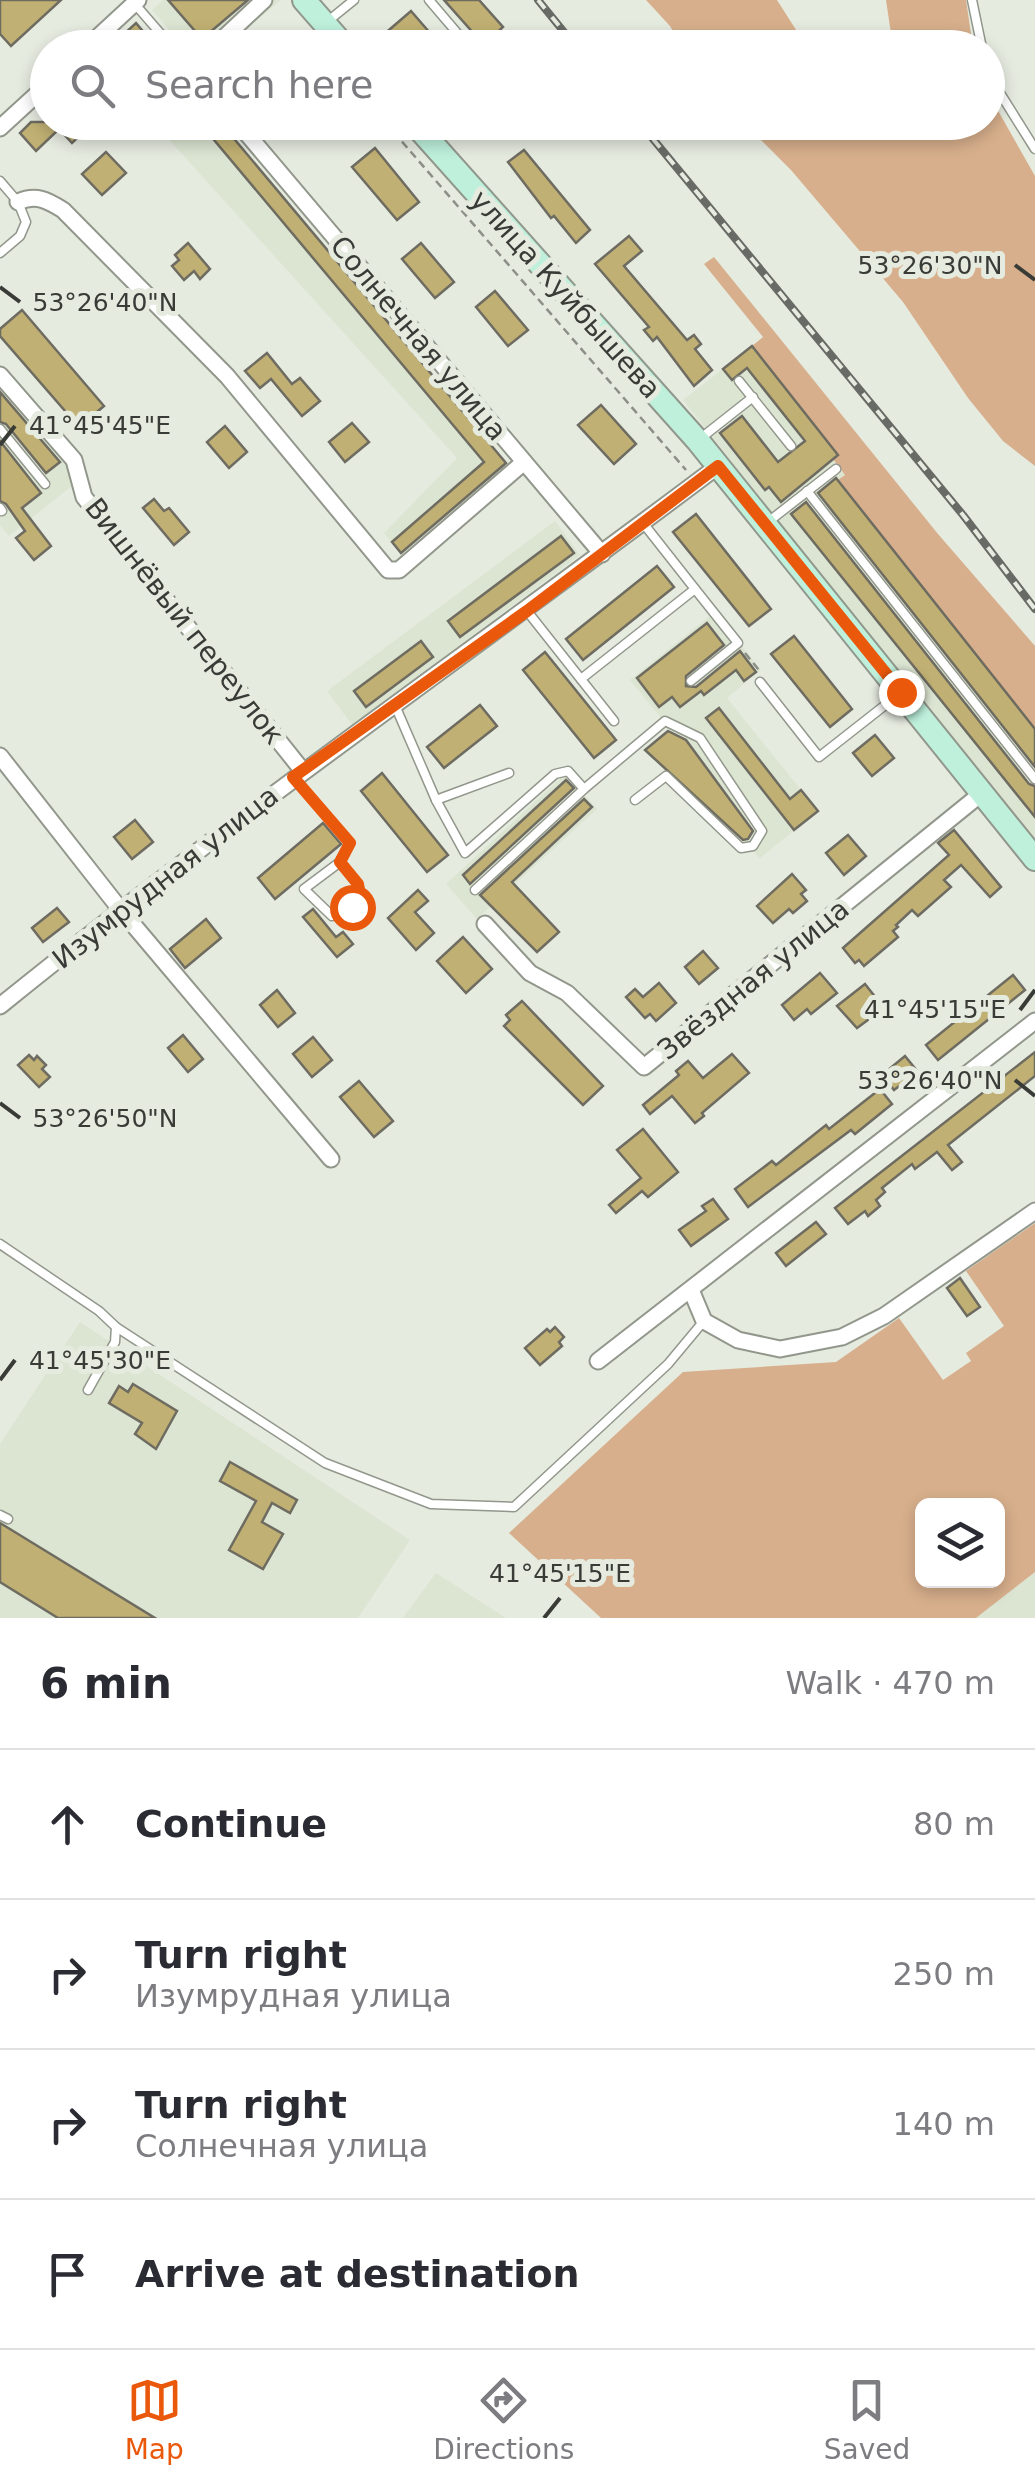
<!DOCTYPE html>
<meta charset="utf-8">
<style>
:root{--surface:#fff;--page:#f2f2f3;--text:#2b2b33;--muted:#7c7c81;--line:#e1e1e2;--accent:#ea580c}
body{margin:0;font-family:"DejaVu Sans",sans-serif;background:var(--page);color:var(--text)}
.controls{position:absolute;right:30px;bottom:30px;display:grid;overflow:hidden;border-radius:15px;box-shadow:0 5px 15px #0003}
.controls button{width:90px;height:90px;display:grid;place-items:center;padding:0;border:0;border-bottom:2px solid var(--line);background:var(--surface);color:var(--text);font:50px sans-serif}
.stop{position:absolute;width:30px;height:30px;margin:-22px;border:8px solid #ea580c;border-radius:50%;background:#fff}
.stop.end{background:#ea580c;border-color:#fff;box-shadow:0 2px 10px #0008}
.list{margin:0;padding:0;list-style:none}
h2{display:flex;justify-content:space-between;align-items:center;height:130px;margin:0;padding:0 40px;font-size:42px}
h2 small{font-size:32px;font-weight:400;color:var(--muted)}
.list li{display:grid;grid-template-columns:65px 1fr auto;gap:30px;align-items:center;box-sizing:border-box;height:150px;padding:0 40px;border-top:2px solid var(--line)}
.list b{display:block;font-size:38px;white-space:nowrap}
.list p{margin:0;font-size:32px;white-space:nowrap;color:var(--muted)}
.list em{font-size:32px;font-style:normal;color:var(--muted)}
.icon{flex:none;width:55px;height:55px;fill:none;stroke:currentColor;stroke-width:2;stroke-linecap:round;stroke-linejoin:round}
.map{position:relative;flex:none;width:1035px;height:1618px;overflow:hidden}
.search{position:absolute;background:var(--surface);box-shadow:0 5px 15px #0003;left:30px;right:30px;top:30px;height:110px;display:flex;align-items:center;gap:25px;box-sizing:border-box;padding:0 35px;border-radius:55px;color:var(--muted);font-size:38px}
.sheet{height:730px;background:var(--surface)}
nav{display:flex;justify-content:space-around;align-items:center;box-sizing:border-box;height:140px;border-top:2px solid var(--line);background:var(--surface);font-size:28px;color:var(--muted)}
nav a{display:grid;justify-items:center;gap:5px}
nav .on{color:var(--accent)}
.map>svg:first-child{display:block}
.built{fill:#dce5d2}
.green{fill:#d7af8c;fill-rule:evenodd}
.building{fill:#c0b073;stroke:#6e6b61;stroke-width:2.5}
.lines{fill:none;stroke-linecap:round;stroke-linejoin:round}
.lane-casing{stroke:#92978c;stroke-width:11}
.street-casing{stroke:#92978c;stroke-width:19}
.secondary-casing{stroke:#92978c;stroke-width:26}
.path{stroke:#8c8f88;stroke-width:2.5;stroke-dasharray:8 5;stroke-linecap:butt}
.lane{stroke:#fff;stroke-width:8}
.street{stroke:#fff;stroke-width:15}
.secondary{stroke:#bef0dc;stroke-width:22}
.rail-casing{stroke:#686b65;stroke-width:8}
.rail{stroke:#e6ebe0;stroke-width:4;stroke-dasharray:11;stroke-linecap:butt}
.route{stroke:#ea580c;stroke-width:12}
.ticks{fill:none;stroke:#393b37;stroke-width:4}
.labels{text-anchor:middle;stroke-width:10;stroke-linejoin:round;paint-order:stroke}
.street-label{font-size:28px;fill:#393b37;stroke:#e6ebe0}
.ticks-label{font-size:25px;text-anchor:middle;fill:#393b37;stroke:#e6ebe0;stroke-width:10;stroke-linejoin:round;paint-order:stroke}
</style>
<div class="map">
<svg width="1035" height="1618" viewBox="0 0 1035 1618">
<rect width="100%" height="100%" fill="#e6ebe0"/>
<g class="built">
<path d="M 163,0 L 281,0 L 224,47 L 184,47 L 152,10 Z"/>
<path d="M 154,123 L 220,123 L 507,465 L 403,555 L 384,533 L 457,458 Z"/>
<path d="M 752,346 L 838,455 L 845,475 L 839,481 L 1035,729 L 1035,845 L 683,400 Z"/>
<path d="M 0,385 L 67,463 L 73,485 L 9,536 L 0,525 Z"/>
<path d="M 555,521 L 580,555 L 352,725 L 327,691 Z"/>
<path d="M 715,612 L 761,670 L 727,698 L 818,811 L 760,858 L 645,750 L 670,729 L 630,680 Z"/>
<path d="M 565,774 L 597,809 L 477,919 L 446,884 Z"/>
<path d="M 80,1322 L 410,1540 L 358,1618 L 0,1618 L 0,1444 Z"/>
<path d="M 1035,1572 L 1035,1618 L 976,1618 Z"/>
<path d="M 436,1573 L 506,1618 L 403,1618 Z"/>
</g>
<g class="green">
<path d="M 646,0 L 777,0 L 807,47 L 682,47 L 670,26 Z"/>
<path d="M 886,0 L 966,0 L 973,47 L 893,47 Z"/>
<path d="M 988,93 L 1035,176 L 1035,466 L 1003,441 L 968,398 L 903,302 L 791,170 L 744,123 L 988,122 Z"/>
<path d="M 714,257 L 938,534 L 1035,646 L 1035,729 L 838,480 L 845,475 L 833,459 L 838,455 L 752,346 L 763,337 L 704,264 Z"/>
<path d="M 1035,1223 L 1035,1572 L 976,1618 L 601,1618 L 509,1533 L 683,1372 L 836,1362 L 899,1318 L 943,1380 L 971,1361 L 966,1353 L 1004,1326 L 966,1271 ZM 922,1506 L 998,1506 L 998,1580 L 922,1580 Z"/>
</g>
<g class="building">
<path d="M 0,0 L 61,0 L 11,46 L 0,34 Z"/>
<path d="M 168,0 L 248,0 L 202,39 Z"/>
<path d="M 444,0 L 479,0 L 503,27 L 484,45 Z"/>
<path d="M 411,11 L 443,48 L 404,48 L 389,30 Z"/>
<path d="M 136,23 L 157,48 L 109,48 Z"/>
<path d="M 31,122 L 82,122 L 88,128 L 72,143 L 59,129 L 36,151 L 20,133 Z"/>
<path d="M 199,122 L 220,122 L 506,463 L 401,553 L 392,542 L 484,462 Z"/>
<path d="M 375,148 L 419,202 L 397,220 L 352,167 Z"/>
<path d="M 524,150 L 590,230 L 576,243 L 554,216 L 551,218 L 508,162 Z"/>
<path d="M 106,152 L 126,173 L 102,195 L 82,174 Z"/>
<path d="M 629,236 L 642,251 L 624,266 L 687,340 L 694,335 L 701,344 L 695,349 L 712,370 L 694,386 L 657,337 L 653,341 L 644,330 L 649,327 L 595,264 Z"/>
<path d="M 188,243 L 210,269 L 200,279 L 194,271 L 184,280 L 172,266 L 179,260 L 175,255 Z"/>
<path d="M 421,243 L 454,282 L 435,298 L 402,259 Z"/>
<path d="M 495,291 L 528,330 L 508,346 L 476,307 Z"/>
<path d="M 22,310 L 104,406 L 79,427 L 0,336 L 0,329 Z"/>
<path d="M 752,346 L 838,455 L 781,502 L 769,487 L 765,490 L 720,433 L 742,416 L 778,462 L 805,441 L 747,368 L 732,380 L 723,369 Z"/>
<path d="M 267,353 L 292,384 L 300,378 L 320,401 L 302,416 L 271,379 L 260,388 L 245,371 Z"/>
<path d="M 0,392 L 60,462 L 46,473 L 6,424 L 0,422 Z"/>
<path d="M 601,405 L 636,444 L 614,464 L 578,425 Z"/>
<path d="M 352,423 L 369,442 L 345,462 L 329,442 Z"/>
<path d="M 225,426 L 247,452 L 229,468 L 207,442 Z"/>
<path d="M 0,441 L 41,493 L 22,508 L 51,546 L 34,560 L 16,538 L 25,531 L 6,504 L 0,501 Z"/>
<path d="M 836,478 L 1035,729 L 1035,767 L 818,493 Z"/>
<path d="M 154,499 L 164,511 L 169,508 L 189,532 L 174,545 L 143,508 Z"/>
<path d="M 806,502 L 1029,784 L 1035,786 L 1035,817 L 791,514 Z"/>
<path d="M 696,514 L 771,609 L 749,626 L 673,532 Z"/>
<path d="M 561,536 L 574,553 L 460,637 L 448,621 Z"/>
<path d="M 657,566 L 674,587 L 583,660 L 566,639 Z"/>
<path d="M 707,623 L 724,645 L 686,676 L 686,686 L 696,687 L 740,651 L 756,672 L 744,681 L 736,670 L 704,695 L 701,691 L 680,707 L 672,697 L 659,707 L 637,678 Z"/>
<path d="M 794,636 L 852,709 L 830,727 L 771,654 Z"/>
<path d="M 421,641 L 433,657 L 366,707 L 354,691 Z"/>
<path d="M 545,652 L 616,740 L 594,758 L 523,670 Z"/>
<path d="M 480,705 L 497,726 L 444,768 L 427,747 Z"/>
<path d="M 719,708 L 790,799 L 801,790 L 818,811 L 794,830 L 706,718 Z"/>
<path d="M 668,731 L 686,740 L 753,831 L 748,839 L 743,840 L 645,750 Z"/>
<path d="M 875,735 L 894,758 L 872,776 L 853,753 Z"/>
<path d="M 382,773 L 448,855 L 427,872 L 361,791 Z"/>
<path d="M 566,780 L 574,788 L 470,884 L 463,875 Z"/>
<path d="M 584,799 L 592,807 L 512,882 L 559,932 L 537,952 L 480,895 Z"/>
<path d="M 135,820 L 153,842 L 132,859 L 114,837 Z"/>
<path d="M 323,823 L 341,844 L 275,899 L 258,878 Z"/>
<path d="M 954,830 L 1001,887 L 990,897 L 961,865 L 944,880 L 951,887 L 918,916 L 912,910 L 896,925 L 898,927 L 893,931 L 898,937 L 864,966 L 859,960 L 855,963 L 843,948 L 949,855 L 938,843 Z"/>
<path d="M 848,835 L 866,856 L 844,875 L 826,853 Z"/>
<path d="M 792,874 L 806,890 L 801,894 L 807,901 L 793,913 L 789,909 L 773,923 L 757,906 Z"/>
<path d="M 418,890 L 428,901 L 415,912 L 434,933 L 416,950 L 388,918 Z"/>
<path d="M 57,908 L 69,922 L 43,942 L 32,928 Z"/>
<path d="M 313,909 L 336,937 L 343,932 L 353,944 L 337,957 L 303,917 Z"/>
<path d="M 206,919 L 221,938 L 185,968 L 170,949 Z"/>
<path d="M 463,937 L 492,969 L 466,993 L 437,961 Z"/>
<path d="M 703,951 L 718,968 L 699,984 L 685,967 Z"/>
<path d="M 820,973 L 837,993 L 811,1014 L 807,1009 L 794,1020 L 782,1005 Z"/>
<path d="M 1013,975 L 1025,990 L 938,1060 L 926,1045 Z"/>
<path d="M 659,983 L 676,1003 L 656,1021 L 650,1014 L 645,1018 L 626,997 L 635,989 L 643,997 Z"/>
<path d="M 865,984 L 884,1008 L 857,1028 L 837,1006 Z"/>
<path d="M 277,990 L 295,1013 L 278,1027 L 260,1005 Z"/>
<path d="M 522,1001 L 603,1086 L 583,1105 L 504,1026 L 510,1020 L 506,1015 Z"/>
<path d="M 183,1035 L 203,1059 L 188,1072 L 168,1048 Z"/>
<path d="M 313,1037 L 332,1060 L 312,1077 L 293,1054 Z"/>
<path d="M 1035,1052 L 1035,1076 L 948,1145 L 962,1162 L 952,1170 L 937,1152 L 915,1169 L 912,1164 L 882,1188 L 885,1192 L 876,1200 L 880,1206 L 868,1216 L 865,1211 L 848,1224 L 835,1208 Z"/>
<path d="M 732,1054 L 749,1073 L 702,1113 L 704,1116 L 695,1123 L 672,1096 L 650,1114 L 643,1105 L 679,1075 L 676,1071 L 688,1061 L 703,1078 Z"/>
<path d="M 29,1055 L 34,1060 L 37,1056 L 46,1065 L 42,1069 L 50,1077 L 39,1087 L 18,1065 Z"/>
<path d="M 905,1056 L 918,1072 L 894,1090 L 882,1075 Z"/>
<path d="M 359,1081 L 393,1121 L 374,1137 L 340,1097 Z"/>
<path d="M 880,1089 L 892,1104 L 855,1134 L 851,1130 L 748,1207 L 735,1189 L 772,1161 L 776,1165 L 826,1125 L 829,1129 Z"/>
<path d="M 643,1129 L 678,1172 L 648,1197 L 642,1191 L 616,1213 L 609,1205 L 641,1178 L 617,1150 Z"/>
<path d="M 713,1199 L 728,1219 L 691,1246 L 679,1230 L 706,1211 L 702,1206 Z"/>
<path d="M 816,1222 L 826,1234 L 786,1266 L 776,1253 Z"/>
<path d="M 960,1278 L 980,1307 L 967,1316 L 947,1288 Z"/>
<path d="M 555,1327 L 564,1337 L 559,1342 L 562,1346 L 540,1365 L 525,1348 L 547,1329 L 550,1332 Z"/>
<path d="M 133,1384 L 177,1411 L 156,1449 L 135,1434 L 142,1423 L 109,1403 L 119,1386 L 128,1392 Z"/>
<path d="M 230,1462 L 297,1500 L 290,1513 L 272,1503 L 262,1522 L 283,1534 L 263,1569 L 229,1550 L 256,1501 L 220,1481 Z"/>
<path d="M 0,1523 L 5,1526 L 155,1618 L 58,1618 L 0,1582 Z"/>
</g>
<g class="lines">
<g class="lane-casing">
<g id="lane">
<path d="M 429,0 L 470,48"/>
<path d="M 972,0 L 982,48"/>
<path d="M 134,3 L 173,48"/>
<path d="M 328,21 L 354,0"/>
<path d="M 988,74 L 1035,149"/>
<path d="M 0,181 L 18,202 L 26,222 L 20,236 L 0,253"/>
<path d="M 739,381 L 791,446"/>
<path d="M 0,429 L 45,484"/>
<path d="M 701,438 L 753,397"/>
<path d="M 807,491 L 1035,779"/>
<path d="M 0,508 L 2,511"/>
<path d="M 768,522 L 836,469"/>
<path d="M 527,611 L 614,721"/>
<path d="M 581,679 L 695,589 L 643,523"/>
<path d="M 691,681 L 738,643 L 695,589"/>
<path d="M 760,682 L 819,757 L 898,695"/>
<path d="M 394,703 L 436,800 L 465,853 L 555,774 L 568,771 L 584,789"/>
<path d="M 293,777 L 350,843 L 340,862 L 304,889 L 332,916 L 353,907 L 361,896 L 358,884 L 340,862"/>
<path d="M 436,800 L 509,773"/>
<path d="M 475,890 L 584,789 L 665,721 L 700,738 L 762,831 L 753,846 L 741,848 L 666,776 L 635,800"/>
<path d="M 0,1244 L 99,1311 L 116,1327 L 115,1342 L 88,1390"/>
<path d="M 116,1327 L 325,1463 L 431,1504 L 514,1507 L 668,1364 L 703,1322"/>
<path d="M 0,1515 L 8,1519"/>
</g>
</g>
<g class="street-casing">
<g id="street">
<path d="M 86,48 L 138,0"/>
<path d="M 213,48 L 264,0"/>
<path d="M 237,122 L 602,554"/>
<path d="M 0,128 L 48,84"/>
<path d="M 18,202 C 36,194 47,200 63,210 L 227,376 L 388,570 L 399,570 L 524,462"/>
<path d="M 0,375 L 74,460 L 84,497 L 302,770"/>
<path d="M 0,756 L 120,909 L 331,1159"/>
<path d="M 485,924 L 530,973 L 567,993 L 644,1067 L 982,793"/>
<path d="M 0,1006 C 233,817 478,647 718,466"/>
<path d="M 691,1290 L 704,1321 L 738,1340 L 780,1349 L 842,1337 L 884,1316 L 1035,1211"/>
<path d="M 598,1361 L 1035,1021"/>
</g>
</g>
<g class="secondary-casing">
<g id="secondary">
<path d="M 304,0 L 346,48"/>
<path d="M 413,122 L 698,441 L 1035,859"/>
</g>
</g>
<g class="path">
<path d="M 385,122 L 686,470"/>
<path d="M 745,653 L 759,670"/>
</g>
<use href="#lane" class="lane"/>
<use href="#street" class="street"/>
<use href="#secondary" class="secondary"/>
<g class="rail-casing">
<g id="rail">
<path d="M 538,0 L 577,48"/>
<path d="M 639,122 L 963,515 L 1035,609"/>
</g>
</g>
<use href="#rail" class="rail"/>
</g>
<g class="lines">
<path class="route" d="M 352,907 L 360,896 L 358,884 L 340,862 L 350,843 L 293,777 L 527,611 L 718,466 L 901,692"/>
</g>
<path class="ticks" d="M 1015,265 L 1035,280M 0,287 L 20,302M 0,445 L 15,426M 1020,1010 L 1035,990M 1015,1080 L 1035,1096M 0,1103 L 20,1118M 0,1380 L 15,1360M 544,1618 L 560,1598"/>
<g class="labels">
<g class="street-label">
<text transform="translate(566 294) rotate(48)" y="10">улица Куйбышева</text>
<text transform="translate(419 338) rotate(50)" y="10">Солнечная улица</text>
<text transform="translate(185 621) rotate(52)" y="10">Вишнёвый переулок</text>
<text transform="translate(165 877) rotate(-38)" y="10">Изумрудная улица</text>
<text transform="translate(753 979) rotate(-39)" y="10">Звёздная улица</text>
</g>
</g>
<g class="ticks-label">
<text x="930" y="274">53°26'30"N</text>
<text x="105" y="311">53°26'40"N</text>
<text x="100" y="434">41°45'45"E</text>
<text x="935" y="1018">41°45'15"E</text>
<text x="930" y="1089">53°26'40"N</text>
<text x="105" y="1127">53°26'50"N</text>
<text x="100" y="1369">41°45'30"E</text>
<text x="560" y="1582">41°45'15"E</text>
</g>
</svg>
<div class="controls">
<button><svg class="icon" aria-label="layers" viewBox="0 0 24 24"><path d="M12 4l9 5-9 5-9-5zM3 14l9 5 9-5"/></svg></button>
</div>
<div class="stop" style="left:352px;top:907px"></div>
<div class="stop end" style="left:901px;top:692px"></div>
<div class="search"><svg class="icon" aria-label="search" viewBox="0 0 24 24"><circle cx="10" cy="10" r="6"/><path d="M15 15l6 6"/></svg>Search here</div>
</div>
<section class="sheet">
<h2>6 min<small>Walk · 470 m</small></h2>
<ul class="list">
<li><svg class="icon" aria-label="ahead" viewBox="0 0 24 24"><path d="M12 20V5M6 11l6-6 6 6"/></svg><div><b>Continue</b></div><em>80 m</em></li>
<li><svg class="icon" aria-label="right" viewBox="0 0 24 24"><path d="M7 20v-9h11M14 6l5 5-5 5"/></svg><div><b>Turn right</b><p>Изумрудная улица</p></div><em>250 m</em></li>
<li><svg class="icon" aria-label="right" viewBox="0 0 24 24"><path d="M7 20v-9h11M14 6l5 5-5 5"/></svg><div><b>Turn right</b><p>Солнечная улица</p></div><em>140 m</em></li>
<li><svg class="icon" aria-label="arrive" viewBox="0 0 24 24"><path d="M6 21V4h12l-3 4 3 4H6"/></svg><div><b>Arrive at destination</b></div></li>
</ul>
</section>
<nav>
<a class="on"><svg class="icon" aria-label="map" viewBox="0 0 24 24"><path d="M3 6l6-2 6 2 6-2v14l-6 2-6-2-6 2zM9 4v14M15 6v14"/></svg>Map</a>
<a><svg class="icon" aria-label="directions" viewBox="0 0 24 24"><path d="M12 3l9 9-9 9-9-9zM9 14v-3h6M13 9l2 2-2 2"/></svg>Directions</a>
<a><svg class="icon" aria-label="saved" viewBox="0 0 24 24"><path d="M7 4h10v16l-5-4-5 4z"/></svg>Saved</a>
</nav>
